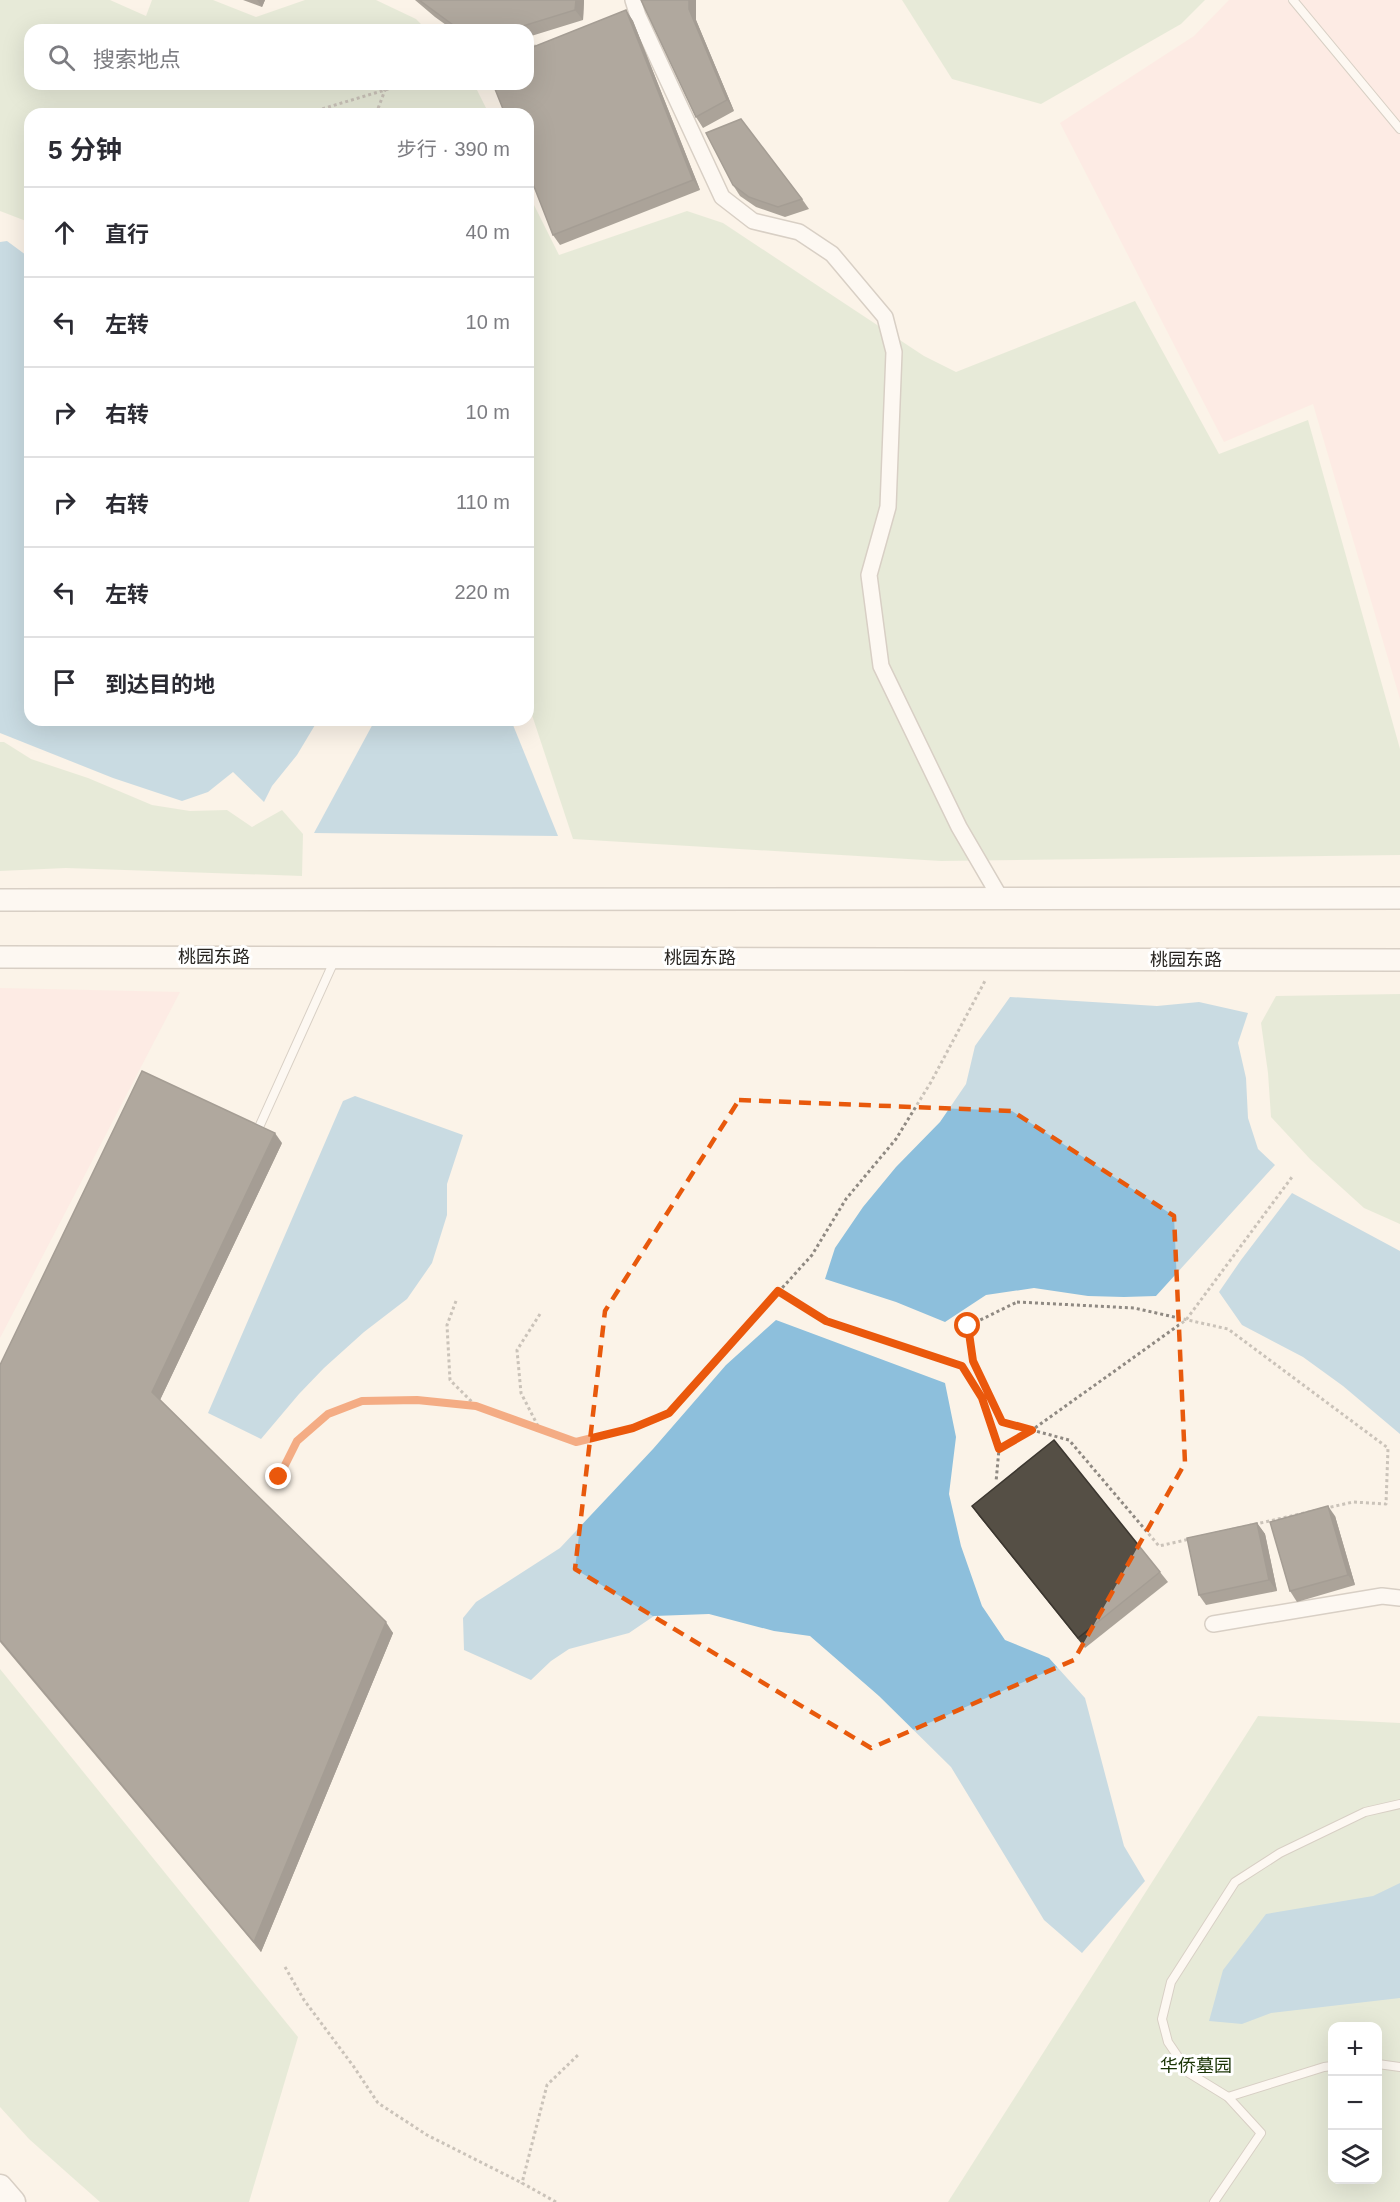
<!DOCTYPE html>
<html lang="zh">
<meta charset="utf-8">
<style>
:root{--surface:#fff;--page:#f2f2f3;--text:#2b2b33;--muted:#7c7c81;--line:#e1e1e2}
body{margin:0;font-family:Arial,"Noto Sans SC",sans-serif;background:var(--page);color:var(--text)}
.controls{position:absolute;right:18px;bottom:18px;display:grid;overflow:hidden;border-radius:12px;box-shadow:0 6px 24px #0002}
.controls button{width:54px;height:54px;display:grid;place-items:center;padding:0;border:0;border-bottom:2px solid var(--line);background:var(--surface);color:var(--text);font:30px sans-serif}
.stop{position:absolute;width:18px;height:18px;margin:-14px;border:4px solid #ea580c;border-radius:50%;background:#fff}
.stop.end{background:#ea580c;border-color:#fff;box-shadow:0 2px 6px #0008}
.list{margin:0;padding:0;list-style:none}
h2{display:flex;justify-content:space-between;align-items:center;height:78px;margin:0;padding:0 24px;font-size:26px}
h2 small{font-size:20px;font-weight:400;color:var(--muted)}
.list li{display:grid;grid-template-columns:39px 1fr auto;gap:18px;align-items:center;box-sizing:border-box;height:90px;padding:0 24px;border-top:2px solid var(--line)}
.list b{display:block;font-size:22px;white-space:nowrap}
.list em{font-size:20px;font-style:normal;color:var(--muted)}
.icon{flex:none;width:33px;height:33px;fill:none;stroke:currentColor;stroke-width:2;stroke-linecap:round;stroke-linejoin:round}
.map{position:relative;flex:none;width:1400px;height:2202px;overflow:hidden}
.search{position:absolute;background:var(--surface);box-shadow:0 6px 24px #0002;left:24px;top:24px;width:510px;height:66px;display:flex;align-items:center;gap:15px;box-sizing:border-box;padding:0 21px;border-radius:18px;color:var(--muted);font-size:22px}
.panel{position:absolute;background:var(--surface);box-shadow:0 6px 24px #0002;left:24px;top:108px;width:510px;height:618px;border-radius:18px}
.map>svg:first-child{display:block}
.industrial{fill:#fee3df}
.green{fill:#cfe1c6;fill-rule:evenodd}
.water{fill:#8dbfdc}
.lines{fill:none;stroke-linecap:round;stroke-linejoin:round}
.lane-casing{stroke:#ada59b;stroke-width:10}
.street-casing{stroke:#ada59b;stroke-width:18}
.secondary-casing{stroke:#ada59b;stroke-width:24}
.primary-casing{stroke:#ada59b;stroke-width:27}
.path{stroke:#8f8982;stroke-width:3;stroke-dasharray:3 3;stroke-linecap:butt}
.lane{stroke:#fff;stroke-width:8}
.street{stroke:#fff;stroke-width:15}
.secondary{stroke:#fff;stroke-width:21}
.primary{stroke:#fff;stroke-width:24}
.wall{fill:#49443b}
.shaded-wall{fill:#3c3730}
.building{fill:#554f45;stroke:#3c3730;stroke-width:1.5}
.route{stroke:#ea580c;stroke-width:8}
.marked{fill:none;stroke:#e8590c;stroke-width:4.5;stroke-dasharray:12 8;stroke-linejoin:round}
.labels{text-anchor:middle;stroke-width:6;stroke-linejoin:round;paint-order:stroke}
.street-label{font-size:18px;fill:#272420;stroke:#fff}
.park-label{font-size:18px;fill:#1a3405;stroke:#fff}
</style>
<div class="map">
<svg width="1400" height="2202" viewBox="0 0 1400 2202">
<rect width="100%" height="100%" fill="#fbf3e8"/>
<g class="industrial">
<path d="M 1229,0 L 1400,0 L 1400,699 L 1313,404 L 1224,442 L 1060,123 L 1194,36 Z"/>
<path d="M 0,988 L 180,992 L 0,1338 Z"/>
</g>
<g class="green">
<path d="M 0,0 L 110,0 L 146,16 L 152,0 L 213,0 L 256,17 L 305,0 L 376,0 L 416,19 L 427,30 L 30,30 L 30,84 L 474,84 L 489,114 L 30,114 L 30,227 L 26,221 L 0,211 Z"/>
<path d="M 902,0 L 1205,0 L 1181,24 L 1041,104 L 952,79 Z"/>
<path d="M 528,193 L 559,255 L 687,211 L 723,223 L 924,356 L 956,372 L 1135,301 L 1219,454 L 1308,420 L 1400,749 L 1400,855 L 941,861 L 573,839 L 528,703 Z"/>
<path d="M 0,742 L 4,742 L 31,759 L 88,778 L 152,805 L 190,811 L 227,810 L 252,827 L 282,810 L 303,834 L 302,876 L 66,868 L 0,871 Z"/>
<path d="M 1400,994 L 1400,1224 L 1364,1208 L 1310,1159 L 1271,1117 L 1268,1073 L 1261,1023 L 1276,996 Z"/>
<path d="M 0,1669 L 298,2037 L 249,2202 L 100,2202 L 29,2139 L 0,2107 Z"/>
<path d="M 1258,1716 L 1400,1723 L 1400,2202 L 948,2202 ZM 1332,2026 L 1378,2026 L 1378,2180 L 1332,2180 Z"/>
</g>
<g class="water">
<path d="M 7,241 L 30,258 L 30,720 L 318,720 L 297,755 L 272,786 L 264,802 L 233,772 L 208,792 L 182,801 L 113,778 L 0,733 L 0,242 Z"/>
<path d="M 375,720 L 511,720 L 558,836 L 314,833 Z"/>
<path d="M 1010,997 L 1157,1006 L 1199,1002 L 1248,1013 L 1238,1043 L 1246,1078 L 1248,1118 L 1258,1149 L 1275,1165 L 1156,1296 L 1124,1297 L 1088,1296 L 1034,1288 L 986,1295 L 945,1322 L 896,1302 L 825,1279 L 835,1248 L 863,1207 L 896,1167 L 940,1122 L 966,1084 L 975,1046 Z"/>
<path d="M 355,1096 L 463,1135 L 447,1184 L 447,1215 L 432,1263 L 407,1299 L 364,1332 L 324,1368 L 299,1394 L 261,1439 L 208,1413 L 343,1101 Z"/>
<path d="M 1292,1193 L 1400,1251 L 1400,1434 L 1343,1386 L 1303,1357 L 1242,1325 L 1219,1292 L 1241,1260 Z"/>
<path d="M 776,1320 L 945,1383 L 956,1437 L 949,1494 L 961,1546 L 982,1606 L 1005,1640 L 1049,1658 L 1085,1698 L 1124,1846 L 1145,1881 L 1082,1953 L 1044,1920 L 951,1767 L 879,1696 L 810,1636 L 774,1631 L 709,1614 L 654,1616 L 629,1633 L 569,1649 L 551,1661 L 531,1680 L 464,1650 L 463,1618 L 476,1602 L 560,1548 L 653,1449 L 726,1365 Z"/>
<path d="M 1400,1883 L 1400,1998 L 1271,2013 L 1242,2024 L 1209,2021 L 1223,1970 L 1266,1914 L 1373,1896 Z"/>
</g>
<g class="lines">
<g class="lane-casing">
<g id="lane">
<path d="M 1293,0 L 1400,129"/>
<path d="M 260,1125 L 335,959"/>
<path d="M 1378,2064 L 1400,2067"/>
<path d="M 1228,2097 L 1324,2067 L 1332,2066"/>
<path d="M 1214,2202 L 1261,2133 L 1228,2097 L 1189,2073 L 1168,2042 L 1162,2019 L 1171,1982 L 1235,1882 L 1280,1853 L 1365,1812 L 1400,1804"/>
</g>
</g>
<g class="street-casing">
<g id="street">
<path d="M 633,0 L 638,16 L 722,197 L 753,221 L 799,232 L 832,254 L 885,317 L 894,352 L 888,507 L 869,575 L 881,666 L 959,827 L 1001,899"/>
<path d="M 1213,1624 L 1382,1596 L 1400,1598"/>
</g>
</g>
<g class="secondary-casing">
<g id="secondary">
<path d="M 0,900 L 1400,898"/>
<path d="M 0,957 L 1400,960"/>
</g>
</g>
<g class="primary-casing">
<path id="primary" d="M 0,2187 L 13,2202"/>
</g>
<g class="path">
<path d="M 528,48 L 536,46"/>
<path d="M 305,114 L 405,84"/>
<path d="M 376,114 L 385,90"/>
<path d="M 779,1291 L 826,1321 L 962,1366 L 982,1398 L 999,1449 L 996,1482"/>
<path d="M 456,1301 L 447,1325 L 450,1380 L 476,1406 L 539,1429"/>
<path d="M 1017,1302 L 1134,1308 L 1228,1329 L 1388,1448 L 1386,1504 L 1353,1502 L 1159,1546 L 1069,1440 L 1002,1422 L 973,1361 L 968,1326 Z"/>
<path d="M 540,1314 L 517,1350 L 521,1393 L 540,1430 L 575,1442 L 633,1428 L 669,1413 L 812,1255 L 846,1199 L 896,1139 L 931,1082 L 986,979"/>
<path d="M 999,1449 L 1032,1430 L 1186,1320 L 1292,1177"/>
<path d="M 279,1477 C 285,1465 290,1450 299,1440 C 346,1386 413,1400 476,1406"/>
<path d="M 285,1967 L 304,2000 L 354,2067 L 378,2103 L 427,2135 L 522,2183"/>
<path d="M 556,2202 L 522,2183 L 547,2085 L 578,2055"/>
</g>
<use href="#lane" class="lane"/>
<use href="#street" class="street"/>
<use href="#secondary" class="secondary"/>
<use href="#primary" class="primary"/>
</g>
<g class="wall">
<path d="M 243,0 L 265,0 L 262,7 Z"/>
<path d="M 415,0 L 584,0 L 583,20 L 528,37 L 528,30 L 453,30 L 435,17 Z"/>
<path d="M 641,0 L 696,0 L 696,20 L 734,111 L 703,128 L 696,117 Z"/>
<path d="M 626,10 L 633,21 L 700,190 L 560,245 L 553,235 Z"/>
<path d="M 733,185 L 802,199 L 809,209 L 785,217 L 756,207 L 740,196 Z"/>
<path d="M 282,1143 L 160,1400 L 393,1633 L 261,1952 L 0,1642 L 0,1365 Z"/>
<path d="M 972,1506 L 1160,1572 L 1168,1582 L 1085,1648 L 979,1516 Z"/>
<path d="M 1335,1516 L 1355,1585 L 1297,1602 L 1290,1591 Z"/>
<path d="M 1257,1523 L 1265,1534 L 1277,1591 L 1206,1605 L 1199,1595 Z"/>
</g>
<g class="shaded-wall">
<path d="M 257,0 L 265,0 L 262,7 Z"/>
<path d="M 576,0 L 584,0 L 583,20 L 575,10 Z"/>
<path d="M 689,0 L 696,0 L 696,20 L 734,111 L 727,100 L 689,9 Z"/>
<path d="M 626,10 L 633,21 L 700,190 L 693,180 Z"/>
<path d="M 275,1133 L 282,1143 L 159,1402 L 152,1392 Z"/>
<path d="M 1328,1506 L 1335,1516 L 1355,1585 L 1348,1575 Z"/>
<path d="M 1257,1523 L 1265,1534 L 1277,1591 L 1269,1580 Z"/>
<path d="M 386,1622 L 393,1633 L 261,1952 L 254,1942 Z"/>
</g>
<g class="building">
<path d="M 419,0 L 576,0 L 575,10 L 510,30 L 460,30 Z"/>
<path d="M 641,0 L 689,0 L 689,9 L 727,100 L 696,117 Z"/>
<path d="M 626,10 L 693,180 L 553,235 L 528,171 L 528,114 L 505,114 L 493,84 L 528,84 L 528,49 Z"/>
<path d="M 741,119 L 802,199 L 778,207 L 749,197 L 733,185 L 706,133 Z"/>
<path d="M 142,1071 L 275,1133 L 152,1392 L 386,1622 L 254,1942 L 0,1640 L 0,1365 Z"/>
<path d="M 1054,1440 L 1160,1572 L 1078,1638 L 972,1506 Z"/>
<path d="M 1328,1506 L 1348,1575 L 1290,1591 L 1270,1522 Z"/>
<path d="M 1257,1523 L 1269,1580 L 1199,1595 L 1187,1538 Z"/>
</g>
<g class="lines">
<path class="route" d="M 279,1477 L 297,1441 L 328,1414 L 362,1401 L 417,1400 L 476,1406 L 576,1442 L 633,1428 L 669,1413 L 778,1291 L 826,1321 L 962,1366 L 982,1398 L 999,1449 L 1032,1430 L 1002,1422 L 973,1361 L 968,1326"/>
</g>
<path d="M0 0H1400V2202H0ZM 739,1100 L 1012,1111 L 1174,1216 L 1185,1463 L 1074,1660 L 871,1748 L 575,1569 L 605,1311 Z" fill="#fbf3e8" fill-opacity=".55" fill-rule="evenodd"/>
<path class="marked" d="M 739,1100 L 1012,1111 L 1174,1216 L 1185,1463 L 1074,1660 L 871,1748 L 575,1569 L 605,1311 Z"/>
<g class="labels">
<g class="street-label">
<text x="214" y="963">桃园东路</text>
<text x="700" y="964">桃园东路</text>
<text x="1186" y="966">桃园东路</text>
</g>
<g class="park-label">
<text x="1196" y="2072">华侨墓园</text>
</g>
</g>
</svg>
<div class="controls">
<button>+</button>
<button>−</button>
<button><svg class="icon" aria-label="layers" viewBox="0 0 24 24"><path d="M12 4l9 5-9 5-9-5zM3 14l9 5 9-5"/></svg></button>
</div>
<div class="stop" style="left:968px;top:1326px"></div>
<div class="stop end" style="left:279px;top:1477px"></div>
<div class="search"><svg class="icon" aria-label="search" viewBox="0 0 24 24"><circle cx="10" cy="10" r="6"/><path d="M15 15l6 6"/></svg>搜索地点</div>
<section class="panel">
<h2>5 分钟<small>步行 · 390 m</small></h2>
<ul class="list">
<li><svg class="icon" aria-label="ahead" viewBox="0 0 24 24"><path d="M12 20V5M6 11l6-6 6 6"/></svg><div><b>直行</b></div><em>40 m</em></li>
<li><svg class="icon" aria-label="left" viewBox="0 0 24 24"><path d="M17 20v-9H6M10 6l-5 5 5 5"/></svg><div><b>左转</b></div><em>10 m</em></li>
<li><svg class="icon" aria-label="right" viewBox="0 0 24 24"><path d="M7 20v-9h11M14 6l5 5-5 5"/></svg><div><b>右转</b></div><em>10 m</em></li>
<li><svg class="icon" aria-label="right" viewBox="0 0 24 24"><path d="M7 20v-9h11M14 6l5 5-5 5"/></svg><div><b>右转</b></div><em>110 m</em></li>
<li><svg class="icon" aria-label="left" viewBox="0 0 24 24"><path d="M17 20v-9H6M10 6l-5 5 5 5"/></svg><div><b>左转</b></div><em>220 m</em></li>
<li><svg class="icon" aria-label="arrive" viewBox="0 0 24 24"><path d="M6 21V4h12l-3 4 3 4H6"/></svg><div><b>到达目的地</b></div></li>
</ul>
</section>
</div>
